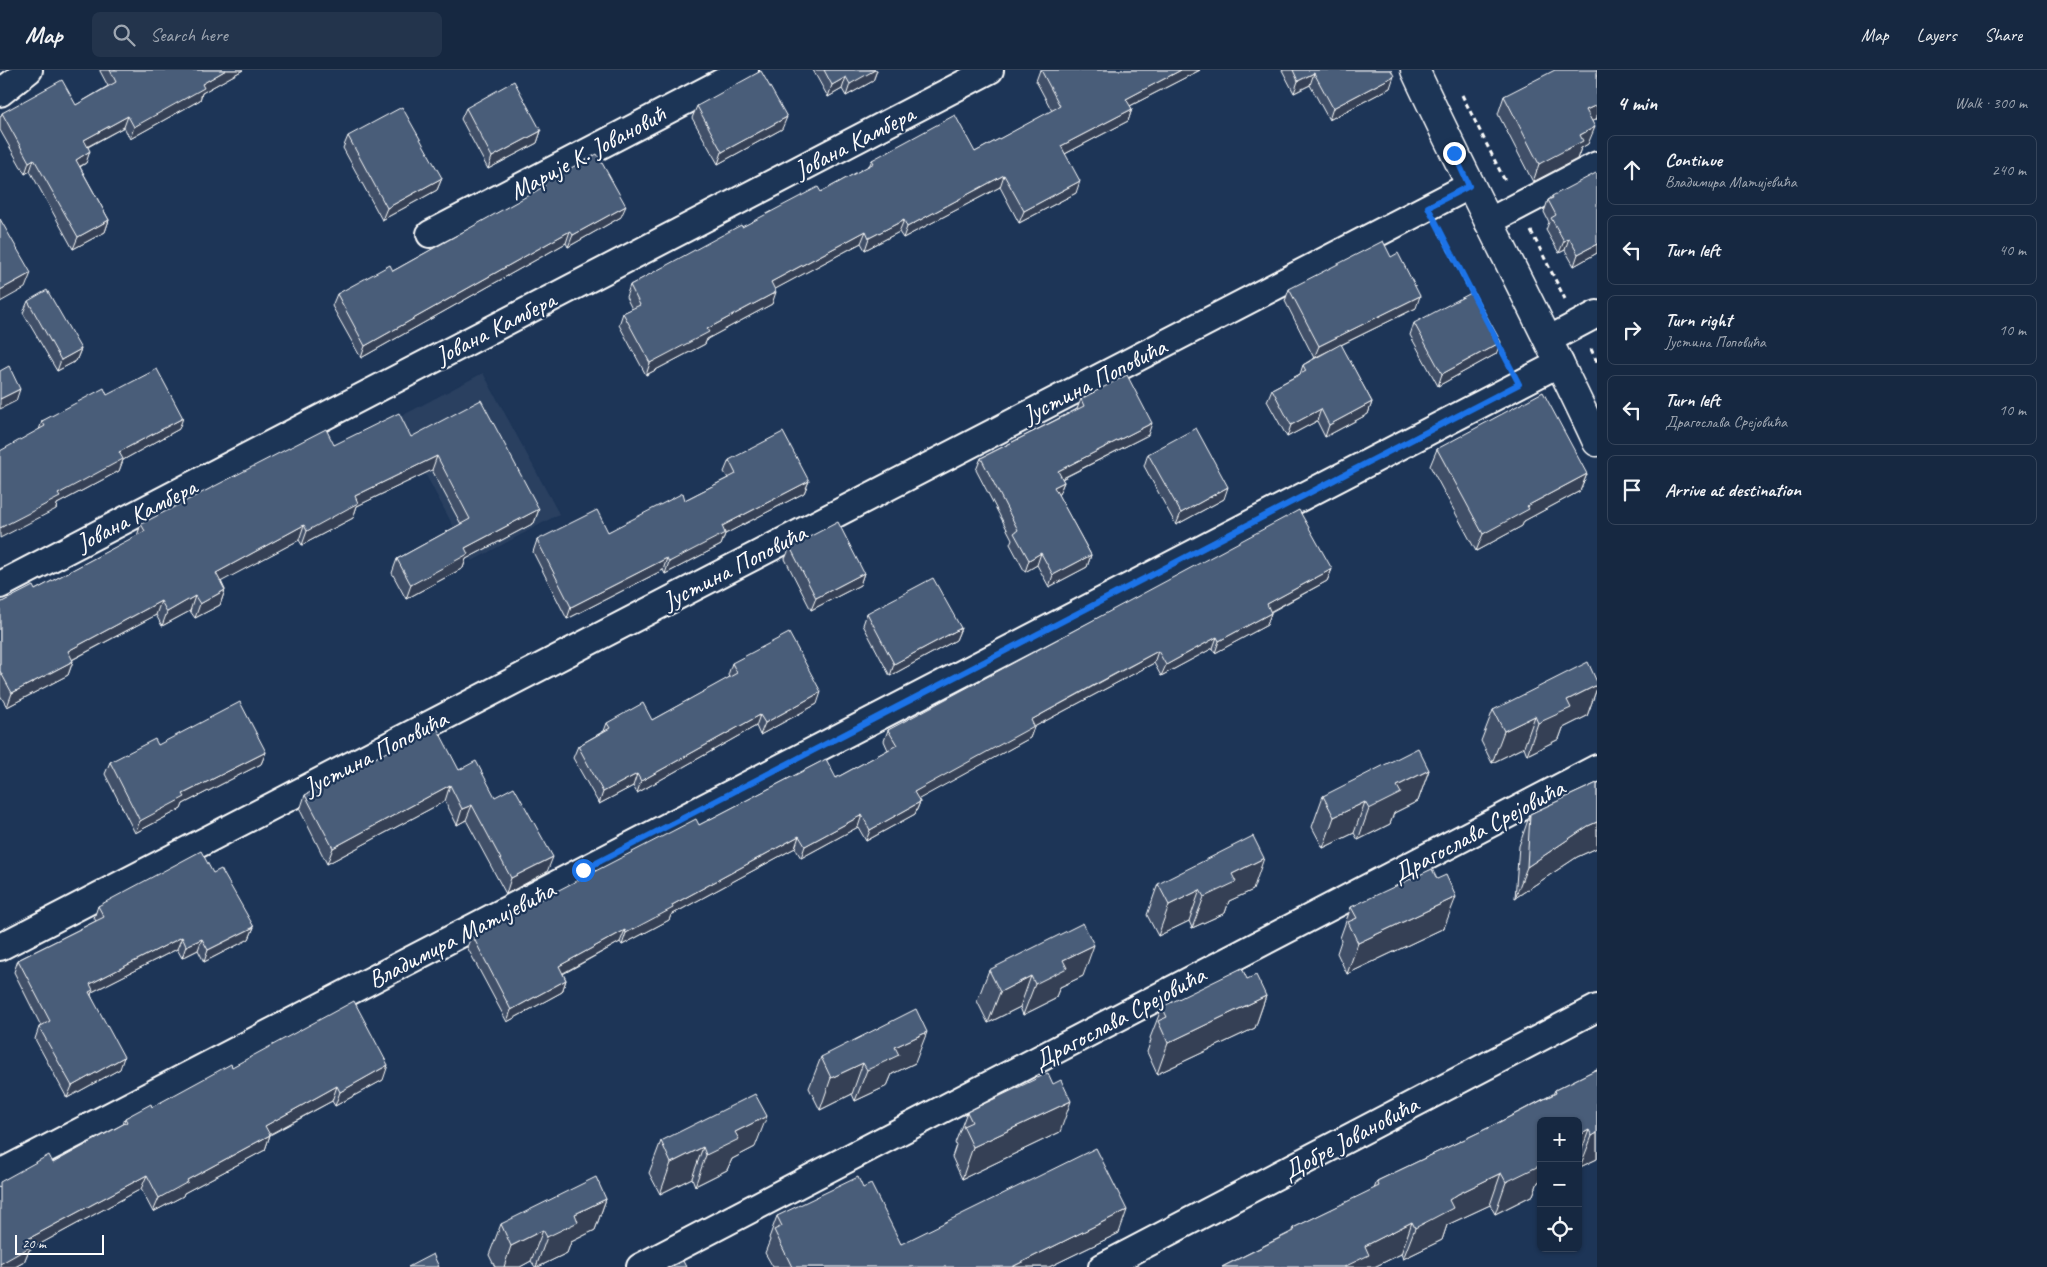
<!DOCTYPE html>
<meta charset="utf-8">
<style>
:root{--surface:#162841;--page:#23344c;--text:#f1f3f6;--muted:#9ea6b1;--line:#35445a}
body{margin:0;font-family:Caveat,sans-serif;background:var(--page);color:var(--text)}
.controls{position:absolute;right:15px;bottom:15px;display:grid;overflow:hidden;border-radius:8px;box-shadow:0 1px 4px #0004}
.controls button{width:45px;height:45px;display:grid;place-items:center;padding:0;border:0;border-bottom:1px solid var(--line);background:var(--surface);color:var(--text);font:25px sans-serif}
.scale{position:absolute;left:15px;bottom:12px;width:89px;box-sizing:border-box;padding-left:5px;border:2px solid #fff;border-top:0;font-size:14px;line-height:18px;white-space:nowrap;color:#fff;-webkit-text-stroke:4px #1d3557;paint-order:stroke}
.stop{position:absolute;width:15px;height:15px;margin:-11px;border:4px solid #1a73e8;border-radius:50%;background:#fff}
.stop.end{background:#1a73e8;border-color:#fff;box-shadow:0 1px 5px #0008}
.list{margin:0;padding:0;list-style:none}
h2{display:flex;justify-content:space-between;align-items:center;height:65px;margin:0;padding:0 20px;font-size:21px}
h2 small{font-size:16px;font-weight:400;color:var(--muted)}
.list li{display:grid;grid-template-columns:32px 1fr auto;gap:15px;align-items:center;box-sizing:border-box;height:70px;margin:0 10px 10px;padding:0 10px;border:1px solid var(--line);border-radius:8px}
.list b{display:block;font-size:19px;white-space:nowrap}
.list p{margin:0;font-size:16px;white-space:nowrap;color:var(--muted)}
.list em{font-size:16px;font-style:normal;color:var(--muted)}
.icon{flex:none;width:28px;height:28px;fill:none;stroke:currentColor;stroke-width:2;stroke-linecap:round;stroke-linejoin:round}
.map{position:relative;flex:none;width:1597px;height:1197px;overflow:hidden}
header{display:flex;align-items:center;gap:30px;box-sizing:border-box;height:70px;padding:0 25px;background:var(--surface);border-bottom:1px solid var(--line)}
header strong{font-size:24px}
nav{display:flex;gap:28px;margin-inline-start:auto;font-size:18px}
.search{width:350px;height:45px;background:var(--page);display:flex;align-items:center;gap:12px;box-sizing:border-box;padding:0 18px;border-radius:8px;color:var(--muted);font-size:19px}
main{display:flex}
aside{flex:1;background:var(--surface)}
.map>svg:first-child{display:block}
.built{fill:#2a4161}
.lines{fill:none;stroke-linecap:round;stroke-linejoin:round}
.minor-casing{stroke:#fff;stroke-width:30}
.tertiary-casing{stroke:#fff;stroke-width:31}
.path{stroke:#fff;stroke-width:3;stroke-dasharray:5 4;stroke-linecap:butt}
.minor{stroke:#1d3557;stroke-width:26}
.tertiary{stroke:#1d3557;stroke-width:28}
.wall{fill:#405068;stroke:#fff}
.shaded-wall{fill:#344155;stroke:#fff}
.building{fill:#4a5d79;stroke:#fff}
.route{stroke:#1a73e8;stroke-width:6}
.labels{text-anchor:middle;stroke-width:4.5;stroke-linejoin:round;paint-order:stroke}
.street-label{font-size:25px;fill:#fff;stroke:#1d3557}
</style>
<header>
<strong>Map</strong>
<div class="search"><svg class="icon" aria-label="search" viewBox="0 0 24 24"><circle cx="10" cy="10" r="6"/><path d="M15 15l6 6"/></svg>Search here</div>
<nav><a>Map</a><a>Layers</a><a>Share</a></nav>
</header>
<main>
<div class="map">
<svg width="1597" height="1197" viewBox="0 0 1597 1197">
<rect width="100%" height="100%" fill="#1d3557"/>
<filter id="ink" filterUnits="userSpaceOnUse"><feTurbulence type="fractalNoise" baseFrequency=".02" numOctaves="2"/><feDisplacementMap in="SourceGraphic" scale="10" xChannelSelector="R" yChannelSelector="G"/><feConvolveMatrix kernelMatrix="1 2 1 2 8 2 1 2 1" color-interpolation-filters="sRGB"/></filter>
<g filter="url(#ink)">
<path class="built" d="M 483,303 L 559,444 L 472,491 L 396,349 Z"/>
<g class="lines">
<g class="minor-casing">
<g id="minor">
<path d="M 0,23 L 29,0"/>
<path d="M 1488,152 L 1597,95"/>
<path d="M 430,164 L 745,0"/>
<path d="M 1548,270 L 1597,244"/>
<path d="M 0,515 L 990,0"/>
<path d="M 0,877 L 1469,116"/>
<path d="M 0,1103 L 1560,293"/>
<path d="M 640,1197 L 1597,698"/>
<path d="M 1102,1197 L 1597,938"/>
</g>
</g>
<g class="tertiary-casing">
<path id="tertiary" d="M 1415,0 C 1473,125 1539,247 1597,372"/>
</g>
<g class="path">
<path d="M 1462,25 L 1505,111"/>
<path d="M 1531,161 L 1565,229"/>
<path d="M 1440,162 L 1473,225"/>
<path d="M 1498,273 L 1506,289"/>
<path d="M 1591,279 L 1597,292"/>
</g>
<use href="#minor" class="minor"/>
<use href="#tertiary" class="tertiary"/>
</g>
<g class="wall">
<path d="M 100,0 L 243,0 L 202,23 L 200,30 L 130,69 L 124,57 L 88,77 L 86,93 L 80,97 L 109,150 L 105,162 L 73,179 L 30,101 L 25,104 L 0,60 L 0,48 L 2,43 L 76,35 L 108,16 L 100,1 Z"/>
<path d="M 813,0 L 877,0 L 873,11 L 846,26 L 842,19 L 828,27 Z"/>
<path d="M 1040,0 L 1200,0 L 1130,36 L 1132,39 L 1128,51 L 1065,84 L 1076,123 L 1019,153 L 1000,117 L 903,168 L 899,162 L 865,180 L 861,173 L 775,219 L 772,234 L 707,269 L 705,274 L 646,305 L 619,255 L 623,243 L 632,239 L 626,227 L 630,215 L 742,157 L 821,122 L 869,96 L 872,90 L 975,82 L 1052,41 L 1036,11 Z"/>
<path d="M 1282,0 L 1391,0 L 1390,18 L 1329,50 L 1310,15 L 1294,23 Z"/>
<path d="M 1597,0 L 1597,49 L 1592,51 L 1588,74 L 1581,78 L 1577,89 L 1533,112 L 1498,44 L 1504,26 Z"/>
<path d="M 697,36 L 782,59 L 718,94 L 692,48 Z"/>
<path d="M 466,38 L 541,61 L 537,73 L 488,99 L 461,49 Z"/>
<path d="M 348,66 L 442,108 L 437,120 L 382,150 L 343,78 Z"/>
<path d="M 543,113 L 621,147 L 568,177 L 566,173 L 361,288 L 332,236 L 337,224 L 393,201 L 541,119 Z"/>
<path d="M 1552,126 L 1597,183 L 1574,196 L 1565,180 L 1559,183 L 1546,160 L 1549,152 L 1544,142 L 1548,130 L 1550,129 Z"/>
<path d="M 1289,219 L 1416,238 L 1341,275 L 1372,332 L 1368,344 L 1325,367 L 1317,351 L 1287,367 L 1267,331 L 1272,319 L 1300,304 L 1303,295 L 1314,288 L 1285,231 Z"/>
<path d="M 28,231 L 81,279 L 76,291 L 57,301 L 23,243 Z"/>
<path d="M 1414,253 L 1496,284 L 1438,316 L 1410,265 Z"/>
<path d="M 107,325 L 179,359 L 123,390 L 119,401 L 57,434 L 56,439 L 39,360 L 42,351 Z"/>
<path d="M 1081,329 L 1148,365 L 1062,409 L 1064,412 L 1059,424 L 1058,425 L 1091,485 L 1087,497 L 1049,517 L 1037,495 L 1025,502 L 1010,474 L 1012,469 L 976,400 L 981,388 L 1077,339 Z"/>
<path d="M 411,367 L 539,439 L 534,453 L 466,489 L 463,498 L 406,529 L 392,503 L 397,489 L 461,454 L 432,400 L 357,436 L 353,448 L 302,475 L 299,470 L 221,511 L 225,520 L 220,535 L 195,548 L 190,541 L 162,556 L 156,545 L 72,590 L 73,591 L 68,605 L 7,637 L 0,625 L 0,533 L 35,520 L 137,466 L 141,454 L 334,375 Z"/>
<path d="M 1437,379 L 1587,404 L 1580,421 L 1524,451 L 1522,456 L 1476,481 L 1430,396 Z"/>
<path d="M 1148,384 L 1224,429 L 1176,455 L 1144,396 Z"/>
<path d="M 729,390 L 809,411 L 804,423 L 725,464 L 721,475 L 665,504 L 663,500 L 567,549 L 533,482 L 537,470 L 608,462 L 685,430 L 728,408 L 724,402 Z"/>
<path d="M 790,477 L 864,503 L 860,515 L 811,540 L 785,489 Z"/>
<path d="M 1332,499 L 1327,511 L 1271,542 L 1271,543 L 1267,555 L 1215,583 L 1213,578 L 1161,606 L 1154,593 L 1034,657 L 1030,668 L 918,729 L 920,732 L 915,744 L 866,771 L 858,757 L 801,788 L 795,778 L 671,845 L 669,850 L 622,875 L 620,872 L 563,904 L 566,910 L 562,922 L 507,952 L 467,877 L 472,865 L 699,755 L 836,708 L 888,680 L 884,671 L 888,660 Z"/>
<path d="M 867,543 L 961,558 L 956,570 L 890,606 L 863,555 Z"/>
<path d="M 732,593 L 817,634 L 760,665 L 756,656 L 637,723 L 633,716 L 599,734 L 573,688 L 578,676 L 604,661 L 607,653 L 652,650 L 729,608 L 728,605 Z"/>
<path d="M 1597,612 L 1597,618 L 1587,646 L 1563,658 L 1559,669 L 1527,685 L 1524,677 L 1492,693 L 1481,671 L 1493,640 Z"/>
<path d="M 158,675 L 266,682 L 261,694 L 183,734 L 181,739 L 135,763 L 105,704 L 110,692 Z"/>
<path d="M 459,700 L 495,727 L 547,802 L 506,824 L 466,750 L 457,755 L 445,731 L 327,794 L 300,740 L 305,725 Z"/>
<path d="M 1429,700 L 1418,731 L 1394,743 L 1390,754 L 1358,770 L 1354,763 L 1323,778 L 1312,757 L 1323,726 Z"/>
<path d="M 1597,713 L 1597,778 L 1577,787 L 1515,828 L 1519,776 L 1530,744 Z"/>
<path d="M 213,803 L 254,857 L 249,869 L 204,892 L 198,880 L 182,888 L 177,879 L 92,922 L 91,925 L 120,999 L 67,1028 L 35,969 L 39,957 L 41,956 L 14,902 L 18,890 L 96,851 L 94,848 L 98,836 Z"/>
<path d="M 1158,814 L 1253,820 L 1229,831 L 1225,843 L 1192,858 L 1189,851 L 1158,866 L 1147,845 Z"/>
<path d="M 1351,837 L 1444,858 L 1347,904 L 1337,883 L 1341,871 L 1340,868 Z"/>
<path d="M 989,900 L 1083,906 L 1060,917 L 1055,929 L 1023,945 L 1020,937 L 988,953 L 977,931 Z"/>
<path d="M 1247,909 L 1266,926 L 1255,958 L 1157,1004 L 1147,982 L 1151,970 L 1150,968 L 1162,937 Z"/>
<path d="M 821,987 L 915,993 L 892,1004 L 887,1016 L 855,1031 L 852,1024 L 820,1040 L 809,1018 Z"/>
<path d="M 232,997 L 383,1010 L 335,1036 L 332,1031 L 270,1065 L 265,1080 L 184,1123 L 183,1126 L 153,1142 L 141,1119 L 29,1180 L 24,1192 L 15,1197 L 0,1197 L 53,1093 L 123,1055 L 125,1048 L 152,1037 Z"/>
<path d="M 1597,999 L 1597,1089 L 1580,1097 L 1578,1093 L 1578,1051 L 1541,1051 L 1541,1110 L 1538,1112 L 1533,1125 L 1495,1144 L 1490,1135 L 1447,1155 L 1442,1170 L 1403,1189 L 1401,1184 L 1374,1197 L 1222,1197 L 1291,1162 L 1293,1158 L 1374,1119 L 1377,1111 L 1488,1058 L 1553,1024 L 1555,1020 Z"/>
<path d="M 967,1042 L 1060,1062 L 962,1109 L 952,1087 L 956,1075 L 955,1073 Z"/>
<path d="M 661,1071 L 755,1077 L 732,1089 L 727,1100 L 695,1116 L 692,1108 L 660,1124 L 649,1103 Z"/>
<path d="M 863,1118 L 901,1174 L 1119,1163 L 1049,1197 L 773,1197 L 765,1183 L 770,1170 L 769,1168 L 777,1146 Z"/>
<path d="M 606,1129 L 595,1160 L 571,1172 L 567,1183 L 538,1197 L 535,1197 L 531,1191 L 520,1197 L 495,1197 L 489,1185 L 501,1154 Z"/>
</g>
<g class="shaded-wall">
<path d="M 226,0 L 243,0 L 202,23 L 200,30 L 130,69 L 134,57 L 202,14 Z"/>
<path d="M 870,0 L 877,0 L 873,11 L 846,26 L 850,14 Z"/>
<path d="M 1181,0 L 1200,0 L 1122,40 L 1126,29 Z"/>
<path d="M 1314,3 L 1310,15 L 1294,23 L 1298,11 Z"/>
<path d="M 1394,6 L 1390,18 L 1329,50 L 1333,38 Z"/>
<path d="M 846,7 L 842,19 L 828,27 L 832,15 Z"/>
<path d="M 1597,35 L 1597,49 L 1579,57 L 1586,40 Z"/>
<path d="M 1132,39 L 1128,51 L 1057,88 L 1061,76 Z"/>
<path d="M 128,46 L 124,57 L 79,81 L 84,70 Z"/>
<path d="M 787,47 L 782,59 L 718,94 L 722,82 Z"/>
<path d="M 1595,57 L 1588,74 L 1581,78 L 1577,89 L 1533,112 L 1539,94 L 1580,65 Z"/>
<path d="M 541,61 L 537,73 L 488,99 L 492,87 Z"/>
<path d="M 90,81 L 86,93 L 71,101 L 76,90 Z"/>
<path d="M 34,89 L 30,101 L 25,104 L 29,92 Z"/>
<path d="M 1004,105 L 1000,117 L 903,168 L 907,157 Z"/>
<path d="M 442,108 L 437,120 L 382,150 L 387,138 Z"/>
<path d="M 1080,111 L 1076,123 L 1019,153 L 1024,141 Z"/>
<path d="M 626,136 L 621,147 L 568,177 L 573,165 Z"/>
<path d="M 109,150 L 105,162 L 73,179 L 78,167 Z"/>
<path d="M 904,150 L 899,162 L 865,180 L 869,168 Z"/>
<path d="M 570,161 L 566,173 L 361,288 L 365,276 Z"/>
<path d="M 866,161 L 861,173 L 766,224 L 771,212 Z"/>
<path d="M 1569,168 L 1565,180 L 1559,183 L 1564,171 Z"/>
<path d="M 1597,174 L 1597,183 L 1574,196 L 1578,184 Z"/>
<path d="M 31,203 L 25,218 L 0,232 L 0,220 Z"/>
<path d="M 776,222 L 772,234 L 707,269 L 705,274 L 646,305 L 650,293 L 707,259 Z"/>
<path d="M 1420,226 L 1416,238 L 1314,288 L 1319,276 Z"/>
<path d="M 1501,272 L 1496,284 L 1438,316 L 1442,304 Z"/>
<path d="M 81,279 L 76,291 L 57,301 L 61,290 Z"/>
<path d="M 20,319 L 16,331 L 0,339 L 0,329 Z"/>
<path d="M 1372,332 L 1368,344 L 1325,367 L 1329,355 Z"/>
<path d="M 1321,339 L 1317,351 L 1287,367 L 1291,355 Z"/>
<path d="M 183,348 L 179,359 L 123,390 L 119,401 L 57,434 L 56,439 L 0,468 L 0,458 L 58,424 L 119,382 Z"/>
<path d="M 1152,353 L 1148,365 L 1053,413 L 1058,401 Z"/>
<path d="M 437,386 L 432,400 L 357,436 L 353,448 L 302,475 L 307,461 L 355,426 Z"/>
<path d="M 1587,404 L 1580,421 L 1524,451 L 1522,456 L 1476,481 L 1483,464 L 1527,436 Z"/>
<path d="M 809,411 L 804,423 L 725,464 L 721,475 L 665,504 L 669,492 L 722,456 Z"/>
<path d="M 1064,412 L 1059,424 L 1050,429 L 1054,417 Z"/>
<path d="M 1228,417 L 1224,429 L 1176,455 L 1181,443 Z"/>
<path d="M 539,439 L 534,453 L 466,489 L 463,498 L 406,529 L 411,515 L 465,478 Z"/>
<path d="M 304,455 L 299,470 L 211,517 L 216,503 Z"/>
<path d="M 1041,483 L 1037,495 L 1025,502 L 1029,490 Z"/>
<path d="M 1091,485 L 1087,497 L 1049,517 L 1053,505 Z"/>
<path d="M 667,488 L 663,500 L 567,549 L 571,537 Z"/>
<path d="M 1332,499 L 1327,511 L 1262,546 L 1267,534 Z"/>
<path d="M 864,503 L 860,515 L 811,540 L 816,528 Z"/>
<path d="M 225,520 L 220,535 L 195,548 L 200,534 Z"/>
<path d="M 195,526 L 190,541 L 162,556 L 167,542 Z"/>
<path d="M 161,531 L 156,545 L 62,595 L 68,581 Z"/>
<path d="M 1271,543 L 1267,555 L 1215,583 L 1219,571 Z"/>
<path d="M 961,558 L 956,570 L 890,606 L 894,594 Z"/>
<path d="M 1217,567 L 1213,578 L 1161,606 L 1166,595 Z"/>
<path d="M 1158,581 L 1154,593 L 1034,657 L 1030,668 L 910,734 L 914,722 L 1031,650 Z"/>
<path d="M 73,591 L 68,605 L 7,637 L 12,623 Z"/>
<path d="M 1597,615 L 1597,618 L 1587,646 L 1563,658 L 1559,669 L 1527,685 L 1538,653 L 1567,630 Z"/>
<path d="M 821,622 L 817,634 L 760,665 L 765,653 Z"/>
<path d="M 760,645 L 756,656 L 637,723 L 641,711 Z"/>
<path d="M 1535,646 L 1524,677 L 1492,693 L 1504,661 Z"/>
<path d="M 266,682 L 261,694 L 183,734 L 181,739 L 135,763 L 140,751 L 183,724 Z"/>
<path d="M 1429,700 L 1418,731 L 1394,743 L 1390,754 L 1358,770 L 1369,739 L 1397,716 Z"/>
<path d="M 637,704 L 633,716 L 599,734 L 603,722 Z"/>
<path d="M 450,715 L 445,731 L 327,794 L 333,778 Z"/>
<path d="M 920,732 L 915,744 L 866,771 L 870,760 Z"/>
<path d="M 1365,732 L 1354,763 L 1323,778 L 1334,747 Z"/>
<path d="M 472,735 L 466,750 L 457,755 L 462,739 Z"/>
<path d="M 862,745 L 858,757 L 801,788 L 805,776 Z"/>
<path d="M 1597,752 L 1597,778 L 1577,787 L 1515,828 L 1527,797 L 1588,756 Z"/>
<path d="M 799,766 L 795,778 L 671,845 L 669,850 L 622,875 L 626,863 L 672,835 Z"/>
<path d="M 553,787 L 547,802 L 506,824 L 511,808 Z"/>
<path d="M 1264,788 L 1253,820 L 1229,831 L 1225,843 L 1192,858 L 1204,827 L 1232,804 Z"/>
<path d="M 1200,820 L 1189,851 L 1158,866 L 1169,835 Z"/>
<path d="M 1456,827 L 1444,858 L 1347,904 L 1358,873 Z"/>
<path d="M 254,857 L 249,869 L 204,892 L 208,880 Z"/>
<path d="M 625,860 L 620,872 L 554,908 L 559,896 Z"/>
<path d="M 182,867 L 177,879 L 92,922 L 88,931 L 90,914 Z"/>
<path d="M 202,869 L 198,880 L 182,888 L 186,876 Z"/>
<path d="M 1094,875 L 1083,906 L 1060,917 L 1055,929 L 1023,945 L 1035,914 L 1063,890 Z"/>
<path d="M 1031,906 L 1020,937 L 988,953 L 1000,922 Z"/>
<path d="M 566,910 L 562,922 L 507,952 L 511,940 Z"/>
<path d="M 1266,926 L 1255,958 L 1157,1004 L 1168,973 Z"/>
<path d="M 927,962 L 915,993 L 892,1004 L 887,1016 L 855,1031 L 867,1000 L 895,977 Z"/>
<path d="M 124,987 L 120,999 L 67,1028 L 72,1016 Z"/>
<path d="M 863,993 L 852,1024 L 820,1040 L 831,1008 Z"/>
<path d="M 388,995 L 383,1010 L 335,1036 L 340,1022 Z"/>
<path d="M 337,1016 L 332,1031 L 259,1070 L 265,1056 Z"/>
<path d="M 1071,1031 L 1060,1062 L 962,1109 L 973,1077 Z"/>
<path d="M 767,1046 L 755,1077 L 732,1089 L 727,1100 L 695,1116 L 706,1085 L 735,1062 Z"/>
<path d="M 1589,1060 L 1578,1090 L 1578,1066 Z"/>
<path d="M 1597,1063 L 1597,1089 L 1580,1097 L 1592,1066 Z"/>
<path d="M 270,1065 L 265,1080 L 184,1123 L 183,1126 L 153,1142 L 159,1128 L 187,1110 Z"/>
<path d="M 703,1077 L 692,1108 L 660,1124 L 671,1093 Z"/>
<path d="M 1541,1085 L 1541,1110 L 1538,1112 L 1533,1125 L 1495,1144 L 1506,1112 Z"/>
<path d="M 1501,1103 L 1490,1135 L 1447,1155 L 1442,1170 L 1403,1189 L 1415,1158 L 1449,1130 L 1458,1124 Z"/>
<path d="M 147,1105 L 141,1119 L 29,1180 L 24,1192 L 15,1197 L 0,1197 L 0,1194 L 26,1170 Z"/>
<path d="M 606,1129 L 595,1160 L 571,1172 L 567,1183 L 538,1197 L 536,1197 L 547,1167 L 575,1144 Z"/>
<path d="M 1127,1140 L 1119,1163 L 1049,1197 L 1012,1197 Z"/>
<path d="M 1412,1152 L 1401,1184 L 1374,1197 L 1344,1197 L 1365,1176 Z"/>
<path d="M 543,1160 L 531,1191 L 520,1197 L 504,1197 L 511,1176 Z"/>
</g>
<g class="building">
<path d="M 110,0 L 226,0 L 202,14 L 204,18 L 134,57 L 128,46 L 84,70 L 90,81 L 76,90 L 109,150 L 78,167 L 34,89 L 29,92 L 2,43 L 62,10 L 76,35 L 116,12 Z"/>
<path d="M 824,0 L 875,0 L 850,14 L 846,7 L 832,15 Z"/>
<path d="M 1041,0 L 1181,0 L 1126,29 L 1132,39 L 1061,76 L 1080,111 L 1024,141 L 1004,105 L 907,157 L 904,150 L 869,168 L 866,161 L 771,212 L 776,222 L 707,259 L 709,262 L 650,293 L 623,243 L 640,235 L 630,215 L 741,155 L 742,157 L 818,117 L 821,122 L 874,93 L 872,90 L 955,45 L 975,82 L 1060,36 Z"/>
<path d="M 1293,0 L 1391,0 L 1394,6 L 1333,38 L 1314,3 L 1298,11 Z"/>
<path d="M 1555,0 L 1597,0 L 1597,35 L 1586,40 L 1595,57 L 1580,65 L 1583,71 L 1539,94 L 1504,26 Z"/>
<path d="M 761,1 L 787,47 L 722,82 L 697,36 Z"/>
<path d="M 514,11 L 541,61 L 492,87 L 466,38 Z"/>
<path d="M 402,37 L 442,108 L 387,138 L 348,66 Z"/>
<path d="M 597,84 L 626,136 L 573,165 L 570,161 L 365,276 L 337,224 L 390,195 L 393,201 L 545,116 L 543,113 Z"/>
<path d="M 1596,103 L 1597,105 L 1597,174 L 1578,184 L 1569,168 L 1564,171 L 1551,148 L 1556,145 L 1548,130 L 1553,128 L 1552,126 Z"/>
<path d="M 0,149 L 31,203 L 0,220 Z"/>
<path d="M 1383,171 L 1391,187 L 1398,183 L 1420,226 L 1319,276 L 1289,219 Z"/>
<path d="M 47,220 L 81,279 L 61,290 L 28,231 Z"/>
<path d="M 1473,222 L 1501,272 L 1442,304 L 1414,253 Z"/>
<path d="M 1341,274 L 1372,332 L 1329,355 L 1321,339 L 1291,355 L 1272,319 L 1306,301 L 1303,295 Z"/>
<path d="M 9,296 L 20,319 L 0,329 L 0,301 Z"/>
<path d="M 157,299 L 183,348 L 119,382 L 123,389 L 58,424 L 60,427 L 0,458 L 0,381 L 45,356 L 42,351 L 104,318 L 107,325 Z"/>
<path d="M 1127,305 L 1152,353 L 1058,401 L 1064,412 L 1054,417 L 1091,485 L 1053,505 L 1041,483 L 1029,490 L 1014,463 L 1018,460 L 981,388 L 1084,336 L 1081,329 Z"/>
<path d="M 1543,322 L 1587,404 L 1527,436 L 1529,439 L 1483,464 L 1437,379 Z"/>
<path d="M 481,330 L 539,439 L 465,478 L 468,484 L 411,515 L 397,489 L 470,449 L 437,386 L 355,426 L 358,433 L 307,461 L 304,455 L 216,503 L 225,520 L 200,534 L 195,526 L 167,542 L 161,531 L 68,581 L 73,591 L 12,623 L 0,601 L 0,533 L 33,516 L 35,520 L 145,461 L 141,454 L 326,359 L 334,375 L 399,343 L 411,367 Z"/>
<path d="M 1196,358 L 1228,417 L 1181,443 L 1148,384 Z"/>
<path d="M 783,362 L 809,411 L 722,456 L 725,463 L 669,492 L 667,488 L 571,537 L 537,470 L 597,440 L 608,462 L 683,423 L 685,430 L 736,404 L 729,390 Z"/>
<path d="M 1299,440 L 1332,499 L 1267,534 L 1271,543 L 1219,571 L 1217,567 L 1166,595 L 1158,581 L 1098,613 L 1031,650 L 1034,656 L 914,722 L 920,732 L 870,760 L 862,745 L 805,776 L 799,766 L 672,835 L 673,838 L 626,863 L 625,860 L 559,896 L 566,910 L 511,940 L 472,865 L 696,749 L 699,755 L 826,689 L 836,708 L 897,675 L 888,660 Z"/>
<path d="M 838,452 L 864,503 L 816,528 L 790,477 Z"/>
<path d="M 933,508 L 961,558 L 894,594 L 867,543 Z"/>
<path d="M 789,563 L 821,622 L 765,653 L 760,645 L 641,711 L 637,704 L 603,722 L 578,676 L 610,658 L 607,653 L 643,633 L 652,650 L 737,603 L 732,593 Z"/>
<path d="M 1588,592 L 1597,612 L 1597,615 L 1567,630 L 1571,638 L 1538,653 L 1535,646 L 1504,661 L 1493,640 Z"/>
<path d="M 240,632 L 266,682 L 183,724 L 185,727 L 140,751 L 110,692 L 155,669 L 158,675 Z"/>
<path d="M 436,656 L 459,700 L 476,691 L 495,727 L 514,717 L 553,787 L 511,808 L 472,735 L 462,739 L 450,715 L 333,778 L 305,725 Z"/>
<path d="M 1418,678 L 1429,700 L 1397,716 L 1401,723 L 1369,739 L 1365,732 L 1334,747 L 1323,726 Z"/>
<path d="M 1597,713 L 1597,752 L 1588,756 L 1527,797 L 1530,744 Z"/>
<path d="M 1253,766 L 1264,788 L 1232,804 L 1236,812 L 1204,827 L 1200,820 L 1169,835 L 1158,814 Z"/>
<path d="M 201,781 L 213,803 L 221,799 L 254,857 L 208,880 L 202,869 L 186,876 L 182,867 L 90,914 L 93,920 L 89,922 L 124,987 L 72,1016 L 39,957 L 50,951 L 18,890 L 104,847 L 98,836 Z"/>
<path d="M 1432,799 L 1437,809 L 1446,805 L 1456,827 L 1358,873 L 1348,852 L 1357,848 L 1351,837 Z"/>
<path d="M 1083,853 L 1094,875 L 1063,890 L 1067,898 L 1035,914 L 1031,906 L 1000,922 L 989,900 Z"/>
<path d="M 1242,898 L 1247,909 L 1256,905 L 1266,926 L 1168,973 L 1158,951 L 1167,947 L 1162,937 Z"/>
<path d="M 354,931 L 388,995 L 340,1022 L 337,1016 L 265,1056 L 270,1065 L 187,1110 L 188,1112 L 159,1128 L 147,1105 L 26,1170 L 30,1177 L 0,1194 L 0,1112 L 49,1085 L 53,1093 L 127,1052 L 125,1048 L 151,1034 L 152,1037 L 231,994 L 232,997 Z"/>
<path d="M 916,939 L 927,962 L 895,977 L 899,985 L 867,1000 L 863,993 L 831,1008 L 821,987 Z"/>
<path d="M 1597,999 L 1597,1063 L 1592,1066 L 1589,1060 L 1578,1066 L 1578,1051 L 1541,1051 L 1541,1095 L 1506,1112 L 1501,1103 L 1458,1124 L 1449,1130 L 1453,1138 L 1415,1158 L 1412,1152 L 1365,1176 L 1369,1185 L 1344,1197 L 1222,1197 L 1294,1161 L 1293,1158 L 1379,1116 L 1377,1111 L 1488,1058 L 1556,1023 L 1555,1020 Z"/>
<path d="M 1048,1003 L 1053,1014 L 1061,1010 L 1071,1031 L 973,1077 L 963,1056 L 972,1052 L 967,1042 Z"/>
<path d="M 755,1024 L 767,1046 L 735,1062 L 739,1069 L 706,1085 L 703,1077 L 671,1093 L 661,1071 Z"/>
<path d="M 1096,1078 L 1127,1140 L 1012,1197 L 792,1197 L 774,1160 L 782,1156 L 777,1146 L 858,1107 L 863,1118 L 871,1114 L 901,1174 Z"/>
<path d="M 596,1107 L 606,1129 L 575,1144 L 578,1152 L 547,1167 L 543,1160 L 511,1176 L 501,1154 Z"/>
<path d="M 433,1184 L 439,1197 L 408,1197 Z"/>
<path d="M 683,1191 L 686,1197 L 670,1197 Z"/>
</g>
</g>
<g class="lines" filter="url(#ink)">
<path class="route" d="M 583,800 L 1519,314 L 1428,137 L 1469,116 L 1454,83"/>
</g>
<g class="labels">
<g class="street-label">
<text transform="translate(854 71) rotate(-27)" y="9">Јована Камбера</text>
<text transform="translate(587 82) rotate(-28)" y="9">Марије К. Јовановић</text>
<text transform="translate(495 257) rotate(-27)" y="9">Јована Камбера</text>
<text transform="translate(1094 310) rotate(-27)" y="9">Јустина Поповића</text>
<text transform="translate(136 444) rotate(-27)" y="9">Јована Камбера</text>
<text transform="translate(734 496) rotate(-27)" y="9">Јустина Поповића</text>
<text transform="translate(375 682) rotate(-27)" y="9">Јустина Поповића</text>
<text transform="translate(1478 760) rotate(-28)" y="9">Драгослава Срејовића</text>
<text transform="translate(461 864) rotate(-27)" y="9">Владимира Матијевића</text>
<text transform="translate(1119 947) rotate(-28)" y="9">Драгослава Срејовића</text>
<text transform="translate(1350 1067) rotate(-28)" y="9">Добре Јовановића</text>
</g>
</g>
</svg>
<div class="controls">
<button>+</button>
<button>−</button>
<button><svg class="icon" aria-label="locate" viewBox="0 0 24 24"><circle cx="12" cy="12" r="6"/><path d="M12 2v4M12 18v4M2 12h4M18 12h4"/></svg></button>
</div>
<div class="scale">20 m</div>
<div class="stop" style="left:583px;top:800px"></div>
<div class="stop end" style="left:1454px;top:83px"></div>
</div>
<aside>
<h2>4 min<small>Walk · 300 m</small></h2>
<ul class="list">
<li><svg class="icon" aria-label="ahead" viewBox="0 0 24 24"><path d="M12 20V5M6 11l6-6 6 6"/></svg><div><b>Continue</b><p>Владимира Матијевића</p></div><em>240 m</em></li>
<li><svg class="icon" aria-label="left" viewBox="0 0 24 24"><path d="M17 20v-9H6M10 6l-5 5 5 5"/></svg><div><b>Turn left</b></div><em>40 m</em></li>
<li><svg class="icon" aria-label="right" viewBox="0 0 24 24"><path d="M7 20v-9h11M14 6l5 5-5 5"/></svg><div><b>Turn right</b><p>Јустина Поповића</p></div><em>10 m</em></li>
<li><svg class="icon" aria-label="left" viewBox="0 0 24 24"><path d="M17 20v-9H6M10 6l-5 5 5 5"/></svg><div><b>Turn left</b><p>Драгослава Срејовића</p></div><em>10 m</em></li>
<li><svg class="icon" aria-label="arrive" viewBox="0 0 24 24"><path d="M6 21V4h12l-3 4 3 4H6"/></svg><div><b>Arrive at destination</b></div></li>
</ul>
</aside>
</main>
